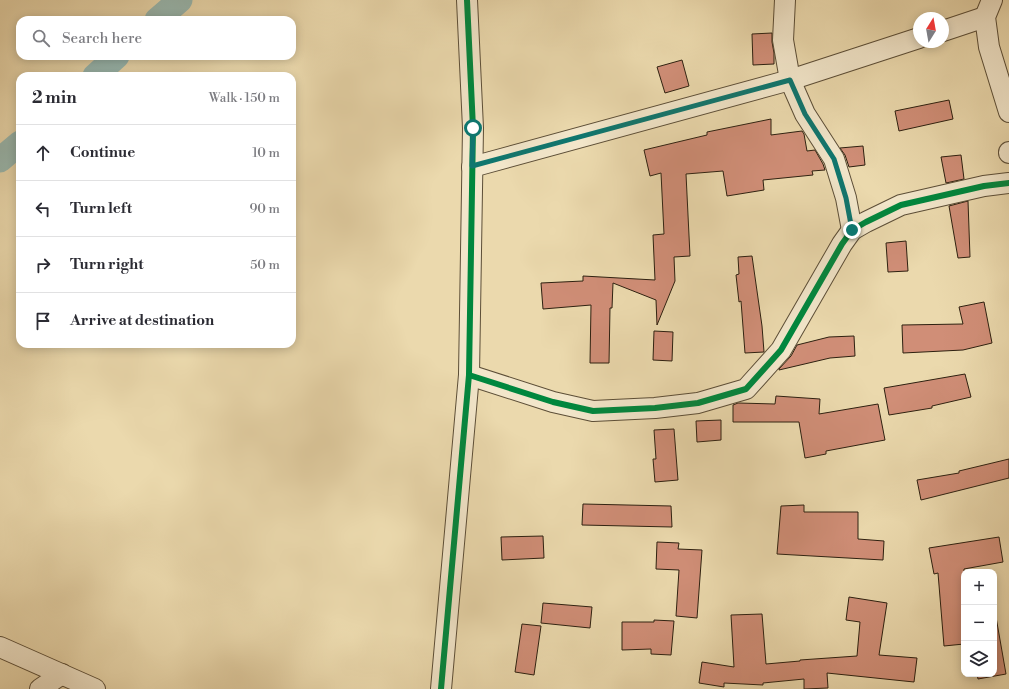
<!DOCTYPE html>
<meta charset="utf-8">
<style>
:root{--surface:#fff;--page:#f7f7f7;--text:#2b2b33;--muted:#7c7c81;--line:#e1e1e2}
body{margin:0;font-family:"Libre Bodoni",serif;background:var(--page);color:var(--text)}
.controls{position:absolute;right:12px;bottom:12px;display:grid;overflow:hidden;border-radius:8px;box-shadow:0 2px 10px #0003}
.controls button{width:36px;height:36px;display:grid;place-items:center;padding:0;border:0;border-bottom:1px solid var(--line);background:var(--surface);color:var(--text);font:20px sans-serif}
.compass{position:absolute;left:913px;top:12px;width:36px;height:36px;border-radius:50%;background:var(--surface);box-shadow:0 2px 10px #0003;rotate:11deg}
.stop{position:absolute;width:12px;height:12px;margin:-9px;border:3px solid #0f766e;border-radius:50%;background:#fff}
.stop.end{background:#0f766e;border-color:#fff;box-shadow:0 1px 4px #0008}
.list{margin:0;padding:0;list-style:none}
h2{display:flex;justify-content:space-between;align-items:center;height:52px;margin:0;padding:0 16px;font-size:17px}
h2 small{font-size:13px;font-weight:400;color:var(--muted)}
.list li{display:grid;grid-template-columns:26px 1fr auto;gap:12px;align-items:center;box-sizing:border-box;height:56px;padding:0 16px;border-top:1px solid var(--line)}
.list b{display:block;font-size:15px;white-space:nowrap}
.list em{font-size:13px;font-style:normal;color:var(--muted)}
.icon{flex:none;width:22px;height:22px;fill:none;stroke:currentColor;stroke-width:2;stroke-linecap:round;stroke-linejoin:round}
.map{position:relative;flex:none;width:1009px;height:689px;overflow:hidden}
.search{position:absolute;background:var(--surface);box-shadow:0 2px 10px #0003;left:16px;top:16px;width:280px;height:44px;display:flex;align-items:center;gap:10px;box-sizing:border-box;padding:0 14px;border-radius:12px;color:var(--muted);font-size:15px}
.panel{position:absolute;background:var(--surface);box-shadow:0 2px 10px #0003;left:16px;top:72px;width:280px;height:276px;border-radius:12px}
.map>svg:first-child{display:block}
.lines{fill:none;stroke-linecap:round;stroke-linejoin:round}
.canal{stroke:#99b9b1;stroke-width:25}
.building{fill:#d08e77;stroke:#2d2010}
.minor-casing{stroke:#5c4e37;stroke-width:22}
.minor{stroke:#f2e6ca;stroke-width:20}
.cycleway-casing{stroke:#f2e6ca;stroke-width:8}
.cycleway{stroke:#00873e;stroke-width:6}
.route{stroke:#0f766e;stroke-width:5}
</style>
<div class="map">
<svg width="1009" height="689" viewBox="0 0 1009 689">
<rect width="100%" height="100%" fill="#ebd9ad"/>
<filter id="stains"><feTurbulence type="fractalNoise" baseFrequency=".005" numOctaves="4"/><feColorMatrix values="0 0 0 0 .2 0 0 0 0 .09 0 0 0 0 .02 0 0 0 .5 -.17"/></filter>
<radialGradient id="worn" r=".72"><stop offset=".6" stop-color="#630" stop-opacity="0"/><stop offset="1" stop-color="#630" stop-opacity=".3"/></radialGradient>
<g class="lines">
<g class="canal">
<path d="M 157,20 L 180,0"/>
<path d="M 95,76 L 117,56"/>
<path d="M 0,160 L 20,143"/>
</g>
</g>
<g class="building">
<path d="M 772,33 L 772,42 L 774,53 L 774,64 L 753,65 L 752,34 Z"/>
<path d="M 682,60 L 689,86 L 665,93 L 657,67 Z"/>
<path d="M 949,100 L 953,119 L 899,131 L 895,111 Z"/>
<path d="M 771,119 L 771,135 L 802,131 L 804,134 L 807,151 L 815,150 L 823,164 L 825,170 L 812,171 L 813,175 L 763,180 L 764,190 L 727,196 L 723,171 L 686,174 L 690,256 L 674,257 L 675,281 L 657,325 L 656,300 L 613,283 L 612,308 L 610,308 L 609,363 L 590,363 L 591,305 L 543,309 L 541,283 L 583,281 L 583,276 L 655,280 L 653,235 L 664,234 L 661,173 L 650,176 L 644,150 L 707,135 L 707,132 Z"/>
<path d="M 863,146 L 865,165 L 849,167 L 845,155 L 840,148 Z"/>
<path d="M 961,155 L 964,179 L 946,183 L 941,157 Z"/>
<path d="M 968,201 L 970,257 L 958,258 L 949,206 Z"/>
<path d="M 906,241 L 908,271 L 888,272 L 886,243 Z"/>
<path d="M 752,256 L 762,326 L 764,352 L 745,353 L 741,301 L 739,302 L 736,275 L 739,274 L 738,257 Z"/>
<path d="M 984,302 L 992,343 L 963,350 L 903,353 L 902,325 L 963,324 L 959,307 Z"/>
<path d="M 654,331 L 673,332 L 672,361 L 653,360 Z"/>
<path d="M 854,336 L 855,356 L 830,358 L 779,370 L 779,369 L 791,356 L 797,345 L 829,337 Z"/>
<path d="M 965,374 L 971,397 L 932,406 L 932,408 L 889,415 L 884,388 Z"/>
<path d="M 776,396 L 820,399 L 819,414 L 878,404 L 885,440 L 826,451 L 826,454 L 805,458 L 799,422 L 733,422 L 733,405 L 738,403 L 775,404 Z"/>
<path d="M 721,420 L 721,440 L 697,442 L 696,421 Z"/>
<path d="M 674,429 L 678,480 L 655,482 L 653,459 L 656,459 L 654,430 Z"/>
<path d="M 1009,459 L 1009,478 L 921,500 L 917,480 L 959,473 L 959,471 Z"/>
<path d="M 583,504 L 671,506 L 672,527 L 582,525 Z"/>
<path d="M 804,505 L 804,512 L 858,512 L 858,539 L 884,541 L 883,560 L 777,554 L 781,506 Z"/>
<path d="M 543,536 L 544,558 L 502,560 L 501,537 Z"/>
<path d="M 999,537 L 1003,562 L 964,569 L 964,644 L 944,646 L 938,573 L 934,574 L 929,548 Z"/>
<path d="M 657,542 L 679,543 L 678,549 L 702,550 L 697,618 L 676,616 L 679,570 L 656,569 Z"/>
<path d="M 849,597 L 887,603 L 879,655 L 917,658 L 914,682 L 827,673 L 828,688 L 804,689 L 804,679 L 763,683 L 763,685 L 724,683 L 724,687 L 699,683 L 702,662 L 734,667 L 731,615 L 762,614 L 766,664 L 800,661 L 800,660 L 857,656 L 860,622 L 846,620 Z"/>
<path d="M 543,603 L 592,607 L 590,628 L 541,623 Z"/>
<path d="M 996,617 L 1006,674 L 978,679 L 977,674 L 994,674 L 994,618 Z"/>
<path d="M 654,620 L 674,621 L 671,655 L 651,654 L 651,649 L 622,650 L 622,622 L 654,622 Z"/>
<path d="M 522,624 L 541,626 L 534,675 L 515,672 Z"/>
</g>
<g class="lines">
<g class="minor-casing">
<g id="minor">
<path d="M 785,0 L 783,40 L 790,80 L 805,114 L 834,159 L 846,198 L 852,230"/>
<path d="M 992,0 L 985,17 L 989,47 L 1009,112"/>
<path d="M 943,31 L 985,17"/>
<path d="M 1009,152 L 1009,153"/>
<path d="M 472,167 L 790,80 L 919,38"/>
<path d="M 469,375 L 553,402 L 593,411 L 655,408 L 698,403 L 746,389 L 781,350 L 842,244 L 852,230 L 866,222 L 901,205 L 984,186 L 1009,183"/>
<path d="M 0,647 L 95,689"/>
<path d="M 40,689 L 62,674"/>
<path d="M 441,689 L 469,375 L 473,128 L 467,0"/>
</g>
</g>
<use href="#minor" class="minor"/>
<g class="cycleway-casing">
<g id="cycleway">
<path d="M 469,375 L 553,402 L 593,411 L 655,408 L 698,403 L 746,389 L 781,350 L 842,244 L 852,230 L 866,222 L 901,205 L 984,186 L 1009,183"/>
<path d="M 441,689 L 469,375 L 473,128 L 467,0"/>
</g>
</g>
<use href="#cycleway" class="cycleway"/>
</g>
<g class="lines">
<path class="route" d="M 473,128 L 472,166 L 790,80 L 805,114 L 834,159 L 846,198 L 852,230"/>
</g>
<rect width="100%" height="100%" filter="url(#stains)"/>
<rect width="100%" height="100%" fill="url(#worn)"/>
</svg>
<div class="controls">
<button>+</button>
<button>−</button>
<button><svg class="icon" aria-label="layers" viewBox="0 0 24 24"><path d="M12 4l9 5-9 5-9-5zM3 14l9 5 9-5"/></svg></button>
</div>
<svg class="compass" viewBox="-18 -18 36 36"><path d="M0-13l5 13h-10z" fill="#e53935"/><path d="M0 13l5-13h-10z" fill="#7c7c81"/></svg>
<div class="stop" style="left:473px;top:128px"></div>
<div class="stop end" style="left:852px;top:230px"></div>
<div class="search"><svg class="icon" aria-label="search" viewBox="0 0 24 24"><circle cx="10" cy="10" r="6"/><path d="M15 15l6 6"/></svg>Search here</div>
<section class="panel">
<h2>2 min<small>Walk · 150 m</small></h2>
<ul class="list">
<li><svg class="icon" aria-label="ahead" viewBox="0 0 24 24"><path d="M12 20V5M6 11l6-6 6 6"/></svg><div><b>Continue</b></div><em>10 m</em></li>
<li><svg class="icon" aria-label="left" viewBox="0 0 24 24"><path d="M17 20v-9H6M10 6l-5 5 5 5"/></svg><div><b>Turn left</b></div><em>90 m</em></li>
<li><svg class="icon" aria-label="right" viewBox="0 0 24 24"><path d="M7 20v-9h11M14 6l5 5-5 5"/></svg><div><b>Turn right</b></div><em>50 m</em></li>
<li><svg class="icon" aria-label="arrive" viewBox="0 0 24 24"><path d="M6 21V4h12l-3 4 3 4H6"/></svg><div><b>Arrive at destination</b></div></li>
</ul>
</section>
</div>
